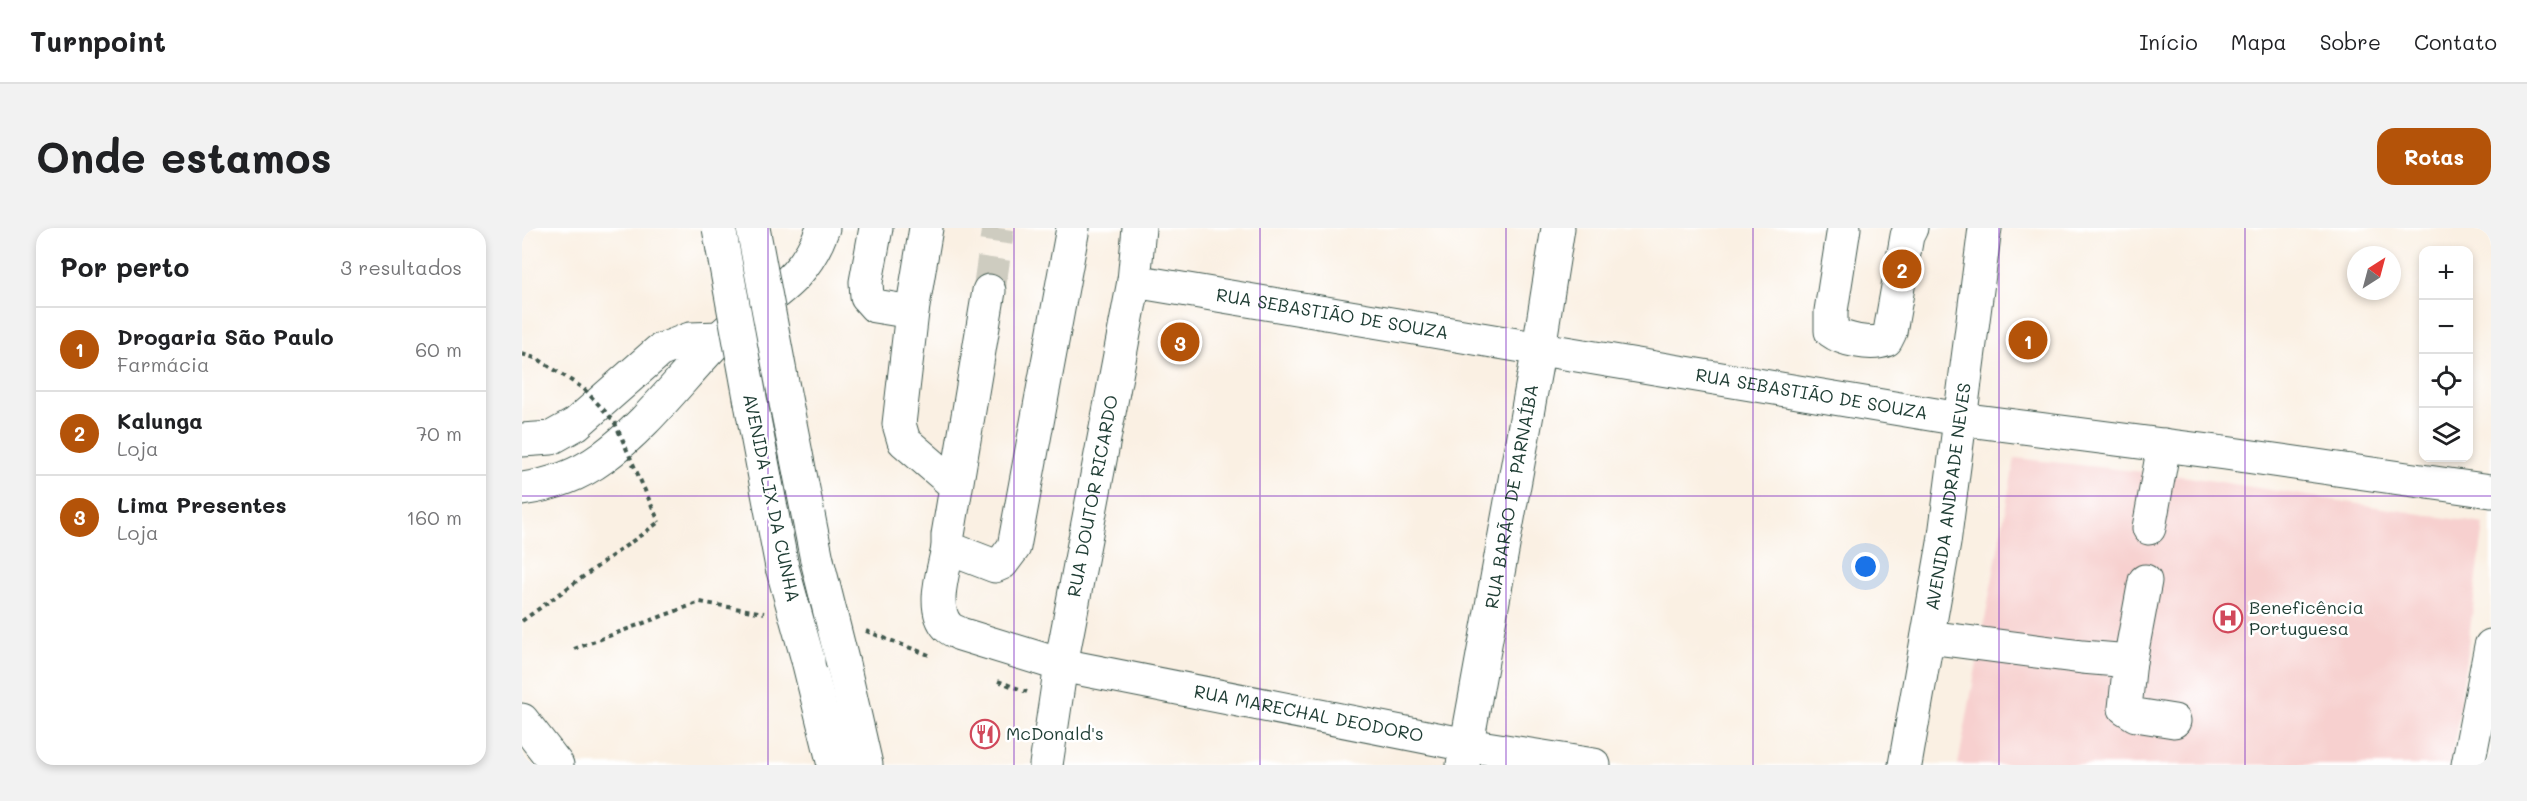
<!DOCTYPE html>
<html lang="pt">
<meta charset="utf-8">
<style>
:root{--surface:#fff;--page:#f2f2f2;--text:#202124;--muted:#757577;--line:#e0e0e0;--accent:#b45309}
body{margin:0;font-family:Mali,sans-serif;background:var(--page);color:var(--text)}
.controls{position:absolute;right:18px;top:18px;display:grid;overflow:hidden;border-radius:12px;box-shadow:0 3px 9px #0003}
.controls button{width:54px;height:54px;display:grid;place-items:center;padding:0;border:0;border-bottom:2px solid var(--line);background:var(--surface);color:var(--text);font:30px sans-serif}
.compass{position:absolute;left:1825px;top:18px;width:54px;height:54px;border-radius:50%;background:var(--surface);box-shadow:0 3px 9px #0003;rotate:36deg}
.you{position:absolute;left:1344px;top:339px;width:21px;height:21px;margin:-15px;border:4px solid #fff;border-radius:50%;background:#1a73e8;box-shadow:0 0 0 9px #1a73e833}
.badge{display:grid;place-items:center;width:39px;height:39px;border-radius:50%;background:var(--accent);color:#fff;font-size:20px;font-weight:700}
.pin{position:absolute;translate:-50% -50%;border:3px solid #fff;box-shadow:0 2px 6px #0006}
.list{margin:0;padding:0;list-style:none}
h2{display:flex;justify-content:space-between;align-items:center;height:78px;margin:0;padding:0 24px;font-size:26px}
h2 small{font-size:20px;font-weight:400;color:var(--muted)}
.list li{display:grid;grid-template-columns:39px 1fr auto;gap:18px;align-items:center;box-sizing:border-box;height:84px;padding:0 24px;border-top:2px solid var(--line)}
.list b{display:block;font-size:22px;white-space:nowrap}
.list p{margin:0;font-size:20px;white-space:nowrap;color:var(--muted)}
.list em{font-size:20px;font-style:normal;color:var(--muted)}
.icon{flex:none;width:33px;height:33px;fill:none;stroke:currentColor;stroke-width:2;stroke-linecap:round;stroke-linejoin:round}
.map{position:relative;flex:none;width:1969px;height:537px;overflow:hidden;border-radius:18px}
header{display:flex;align-items:center;gap:36px;box-sizing:border-box;height:84px;padding:0 30px;background:var(--surface);border-bottom:2px solid var(--line)}
header strong{font-size:28px}
nav{display:flex;gap:33px;margin-inline-start:auto;font-size:21px}
.intro{display:flex;align-items:center;justify-content:space-between;box-sizing:border-box;height:144px;padding:0 36px}
h1{margin:0;font-size:42px}
.button{padding:15px 27px;border-radius:18px;background:var(--accent);color:#fff;font-size:21px;font-weight:700}
main{display:flex;gap:36px;padding:0 36px}
aside{flex:1;background:var(--surface);border-radius:18px;box-shadow:0 3px 9px #0003}
.map>svg:first-child{display:block}
.built{fill:#f7d0cf}
.lines{fill:none;stroke-linecap:round;stroke-linejoin:round}
.minor-tunnel{stroke:#ceccc0;stroke-width:33;stroke-dasharray:33 16;stroke-linecap:butt}
.minor-casing{stroke:#40584e;stroke-width:35}
.major-casing{stroke:#40584e;stroke-width:35}
.highway-casing{stroke:#40584e;stroke-width:35}
.path{stroke:#40584e;stroke-width:4;stroke-dasharray:4.5 4.5;stroke-linecap:butt}
.minor{stroke:#fff;stroke-width:33}
.major{stroke:#fff;stroke-width:33}
.highway{stroke:#fff;stroke-width:33}
.highway-bridge-casing{stroke:#40584e;stroke-width:35;stroke-linecap:butt}
.path-bridge{stroke:#40584e;stroke-width:4;stroke-dasharray:4.5 4.5;stroke-linecap:butt}
.highway-bridge{stroke:#fff;stroke-width:33}
.grid{fill:none;stroke:#7b2cbf;stroke-width:1.5;stroke-opacity:0.55}
.labels{text-anchor:middle;stroke-width:5;stroke-linejoin:round;paint-order:stroke}
.street-label{font-size:18px;fill:#1f3d34;stroke:#fff}
.poi-label{font-size:18px;fill:#1f3d34;stroke:#fff;text-anchor:start}
</style>
<header>
<strong>Turnpoint</strong>
<nav><a>Início</a><a>Mapa</a><a>Sobre</a><a>Contato</a></nav>
</header>
<div class="intro"><h1>Onde estamos</h1><a class="button">Rotas</a></div>
<main>
<aside>
<h2>Por perto<small>3 resultados</small></h2>
<ul class="list">
<li><span class="badge">1</span><div><b>Drogaria São Paulo</b><p>Farmácia</p></div><em>60 m</em></li>
<li><span class="badge">2</span><div><b>Kalunga</b><p>Loja</p></div><em>70 m</em></li>
<li><span class="badge">3</span><div><b>Lima Presentes</b><p>Loja</p></div><em>160 m</em></li>
</ul>
</aside>
<div class="map">
<svg width="1969" height="537" viewBox="0 0 1969 537">
<rect width="100%" height="100%" fill="#fff"/>
<filter id="ink" filterUnits="userSpaceOnUse"><feTurbulence type="fractalNoise" baseFrequency=".0167" numOctaves="2"/><feDisplacementMap in="SourceGraphic" scale="12" xChannelSelector="R" yChannelSelector="G"/><feConvolveMatrix kernelMatrix="1 2 1 2 8 2 1 2 1" color-interpolation-filters="sRGB"/></filter>
<filter id="wash" filterUnits="userSpaceOnUse"><feTurbulence type="fractalNoise" baseFrequency=".008" numOctaves="4" result="noise"/><feDisplacementMap in="SourceGraphic" scale="24" xChannelSelector="R" yChannelSelector="G"/><feGaussianBlur stdDeviation="1.35" result="paint"/><feColorMatrix in="noise" values="0 0 0 0 0 0 0 0 0 0 0 0 0 0 0 0 0 1.4 0 .05"/><feComposite in="paint" operator="in"/></filter>
<g filter="url(#wash)">
<rect width="100%" height="100%" fill="#faf0e3"/>
<path class="built" d="M 1493,230 L 1667,249 L 1962,296 L 1930,537 L 1436,537 Z"/>
</g>
<g filter="url(#ink)">
<g class="lines">
<path class="minor-tunnel" d="M 467,63 L 476,0"/>
<g class="minor-casing">
<g id="minor">
<path d="M 354,0 L 344,54 L 345,69 L 353,78 L 390,84"/>
<path d="M 404,0 L 390,84 L 377,196 L 382,213 L 433,257"/>
<path d="M 1322,0 L 1309,83 L 1309,103 C 1321,112 1349,118 1364,112 L 1368,104 L 1385,8 L 1389,0"/>
<path id="s1" d="M 612,53 L 1438,191 L 1703,225 L 1969,263"/>
<path d="M 467,63 L 426,307 L 426,320 L 473,338 L 480,335 L 492,319 L 551,0"/>
<path d="M 0,212 L 29,210 L 54,196 L 137,123 L 168,111 L 198,110"/>
<path d="M 0,261 C 29,257 57,247 80,230 C 125,197 158,151 196,112 C 237,69 278,63 301,0"/>
<path d="M 1627,300 L 1642,217"/>
<path id="s2" d="M 426,320 C 422,342 408,380 426,399 C 429,402 435,404 438,406 L 539,437 L 945,517 L 1072,537"/>
<path d="M 1406,409 L 1560,429 L 1608,433 L 1603,480 L 1614,487 L 1652,493"/>
<path d="M 1608,433 L 1623,353"/>
<path d="M 0,492 L 35,537"/>
<path id="s3" d="M 524,537 L 539,437 L 612,53 L 617,0"/>
<path d="M 1946,537 L 1969,418"/>
</g>
</g>
<g class="major-casing">
<g id="major">
<path id="s4" d="M 941,537 L 1017,120 L 1036,0"/>
<path id="s5" d="M 1383,537 L 1422,315 L 1463,0"/>
</g>
</g>
<g class="highway-casing">
<g id="highway">
<path d="M 261,160 L 295,332"/>
<path d="M 229,175 L 260,339"/>
<path d="M 286,432 L 312,537"/>
<path d="M 321,436 L 344,537"/>
</g>
</g>
<g class="path">
<path d="M 0,393 L 137,294"/>
<path d="M 344,403 L 407,427"/>
<path d="M 52,421 L 178,374 L 242,385"/>
<path d="M 476,453 L 505,464"/>
</g>
<use href="#minor" class="minor"/>
<use href="#major" class="major"/>
<use href="#highway" class="highway"/>
<g class="highway-bridge-casing">
<g id="highway-bridge">
<path d="M 197,0 L 229,175"/>
<path d="M 231,0 L 261,160"/>
<path d="M 295,332 L 321,436"/>
<path d="M 260,339 L 286,432"/>
</g>
</g>
<path class="path-bridge" d="M 0,126 L 16,131 L 62,161 L 92,193 L 137,294"/>
<use href="#highway-bridge" class="highway-bridge"/>
</g>
</g>
<path class="grid" d="M 246,0 L 246,537M 492,0 L 492,537M 738,0 L 738,537M 984,0 L 984,537M 1231,0 L 1231,537M 1477,0 L 1477,537M 1723,0 L 1723,537M 0,268 L 1969,268"/>
<defs>
<g id="hospital-ring" transform="scale(1.5)"><circle r="9.5" fill="#fff" stroke="#d1495b" stroke-width="1.5"/><path d="M-5-5h3v3.5h4V-5h3V5h-3V1.5h-4V5h-3Z" fill="#d1495b"/></g>
<g id="restaurant-ring" transform="scale(1.5)"><circle r="9.5" fill="#fff" stroke="#d1495b" stroke-width="1.5"/><path d="M-5-6h1v4h1v-4h1v4h1v-4h1v5L-1.5 .5V6h-2V.5L-5-1ZM5-6V6H3V1.5H1.5Q1.5-4 5-6Z" fill="#d1495b"/></g>
</defs>
<g fill-rule="evenodd">
<use href="#hospital-ring" x="1706" y="390"/>
<use href="#restaurant-ring" x="463" y="506"/>
</g>
<g class="labels">
<g class="street-label">
<text dy="6" stroke="none"><textPath href="#s1" startOffset="201">RUA SEBASTIÃO DE SOUZA</textPath></text>
<text dy="6" stroke="none"><textPath href="#s1" startOffset="687">RUA SEBASTIÃO DE SOUZA</textPath></text>
<text dy="6" stroke="none"><textPath href="#s3" startOffset="273">RUA DOUTOR RICARDO</textPath></text>
<text dy="6" stroke="none"><textPath href="#s4" startOffset="273">RUA BARÃO DE PARNAÍBA</textPath></text>
<text dy="6" stroke="none"><textPath href="#s5" startOffset="272">AVENIDA ANDRADE NEVES</textPath></text>
<text transform="translate(249 270) rotate(78)" y="6">AVENIDA LIX DA CUNHA</text>
<text dy="6" stroke="none"><textPath href="#s2" startOffset="454">RUA MARECHAL DEODORO</textPath></text>
</g>
<g class="poi-label">
<text x="1727" y="386">Beneficência<tspan x="1727" dy="21">Portuguesa</tspan></text>
<text x="484" y="512">McDonald's</text>
</g>
</g>
</svg>
<div class="controls">
<button>+</button>
<button>−</button>
<button><svg class="icon" aria-label="locate" viewBox="0 0 24 24"><circle cx="12" cy="12" r="6"/><path d="M12 2v4M12 18v4M2 12h4M18 12h4"/></svg></button>
<button><svg class="icon" aria-label="layers" viewBox="0 0 24 24"><path d="M12 4l9 5-9 5-9-5zM3 14l9 5 9-5"/></svg></button>
</div>
<svg class="compass" viewBox="-18 -18 36 36"><path d="M0-13l5 13h-10z" fill="#e53935"/><path d="M0 13l5-13h-10z" fill="#757577"/></svg>
<div class="you"></div>
<div class="pin badge" style="left:1506px;top:112px">1</div>
<div class="pin badge" style="left:1380px;top:41px">2</div>
<div class="pin badge" style="left:658px;top:114px">3</div>
</div>
</main>
